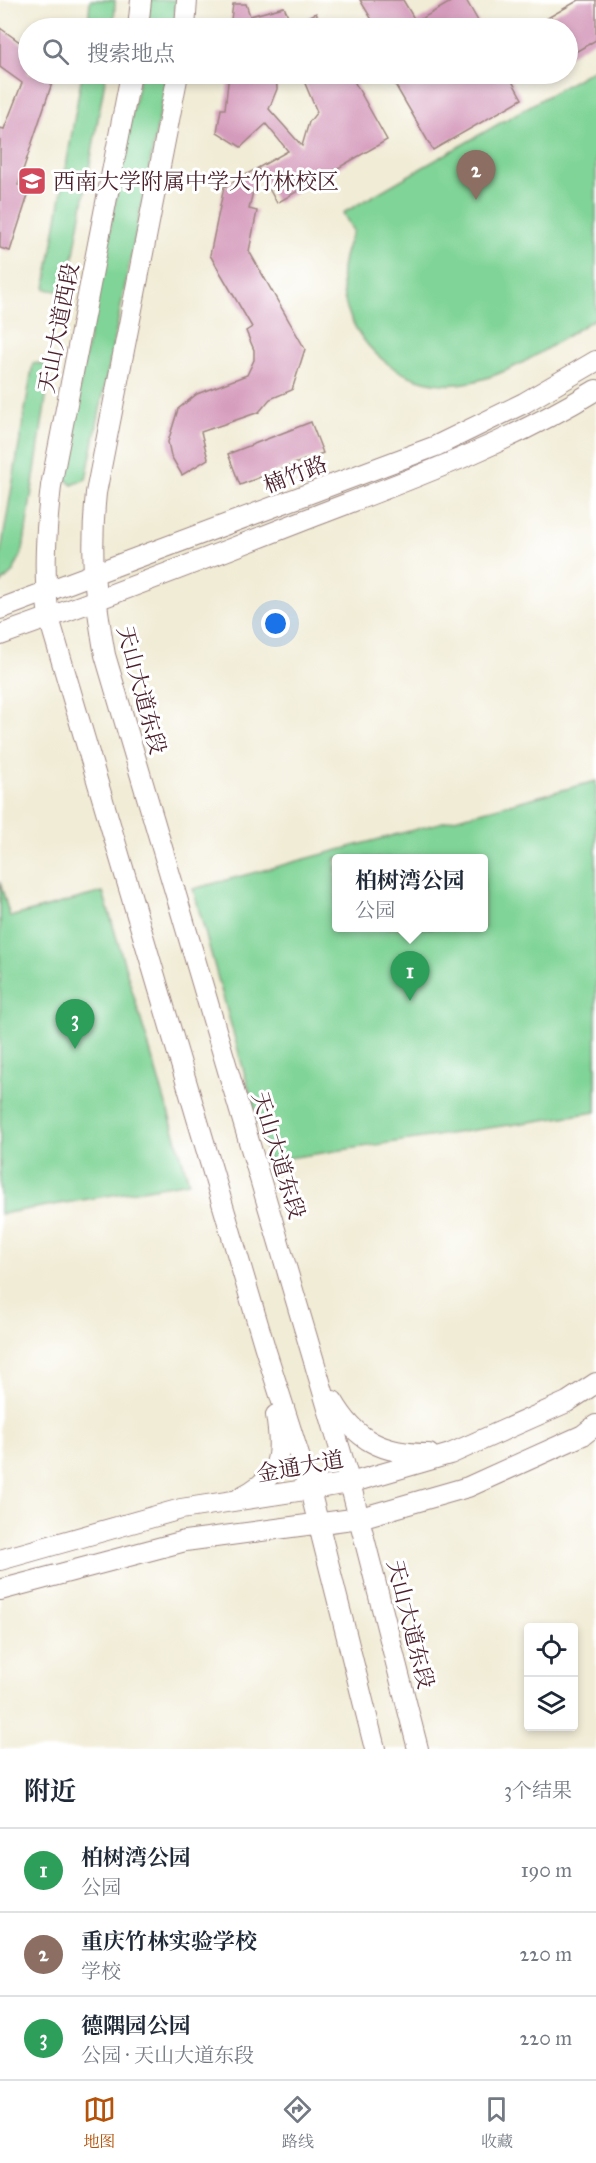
<!DOCTYPE html>
<html lang="zh">
<meta charset="utf-8">
<style>
:root{--surface:#fff;--page:#f6f6f7;--text:#1f2937;--muted:#747a83;--line:#e0e1e3;--accent:#b45309}
body{margin:0;font-family:"IM FELL Great Primer","Noto Serif SC",serif;background:var(--page);color:var(--text)}
.controls{position:absolute;right:18px;bottom:18px;display:grid;overflow:hidden;border-radius:6px;box-shadow:0 3px 9px #0003}
.controls button{width:54px;height:54px;display:grid;place-items:center;padding:0;border:0;border-bottom:2px solid var(--line);background:var(--surface);color:var(--text);font:30px sans-serif}
.you{position:absolute;left:276px;top:624px;width:21px;height:21px;margin:-15px;border:4px solid #fff;border-radius:50%;background:#1a73e8;box-shadow:0 0 0 9px #1a73e833}
.badge{display:grid;place-items:center;width:39px;height:39px;border-radius:50%;background:var(--accent);color:#fff;font-size:20px;font-weight:700}
.pin{position:absolute;translate:-50% -50px;filter:drop-shadow(0 2px 3px #0008)}
.pin::after{content:'';position:absolute;top:32px;width:21px;height:18px;background:inherit;clip-path:polygon(0 0,100% 0,50% 100%)}
.popup{position:absolute;left:332px;top:854px;width:156px;height:78px;box-sizing:border-box;display:grid;place-content:center;border-radius:6px;background:var(--surface);filter:drop-shadow(0 2px 4px #0005);font-size:20px;white-space:nowrap;color:var(--muted)}
.popup b{font-size:22px;color:var(--text)}
.popup::after{content:'';position:absolute;left:50%;top:100%;margin-left:-12px;border:12px solid transparent;border-top-color:var(--surface)}
.list{margin:0;padding:0;list-style:none}
h2{display:flex;justify-content:space-between;align-items:center;height:78px;margin:0;padding:0 24px;font-size:26px}
h2 small{font-size:20px;font-weight:400;color:var(--muted)}
.list li{display:grid;grid-template-columns:39px 1fr auto;gap:18px;align-items:center;box-sizing:border-box;height:84px;padding:0 24px;border-top:2px solid var(--line)}
.list b{display:block;font-size:22px;white-space:nowrap}
.list p{margin:0;font-size:20px;white-space:nowrap;color:var(--muted)}
.list em{font-size:20px;font-style:normal;color:var(--muted)}
.icon{flex:none;width:33px;height:33px;fill:none;stroke:currentColor;stroke-width:2;stroke-linecap:round;stroke-linejoin:round}
.map{position:relative;flex:none;width:596px;height:1749px;overflow:hidden}
.search{position:absolute;background:var(--surface);box-shadow:0 3px 9px #0003;left:18px;right:18px;top:18px;height:66px;display:flex;align-items:center;gap:15px;box-sizing:border-box;padding:0 21px;border-radius:33px;color:var(--muted);font-size:22px}
.sheet{height:330px;background:var(--surface)}
nav{display:flex;justify-content:space-around;align-items:center;box-sizing:border-box;height:84px;border-top:2px solid var(--line);background:var(--surface);font-size:16px;color:var(--muted)}
nav a{display:grid;justify-items:center;gap:3px}
nav .on{color:var(--accent)}
.map>svg:first-child{display:block}
.green{fill:#80d497;stroke:#657a61;stroke-width:1.5;fill-rule:evenodd}
.building{fill:#d59bbc}
.lines{fill:none;stroke-linecap:round;stroke-linejoin:round}
.major-casing{stroke:#9e8680;stroke-width:22}
.major{stroke:#fff;stroke-width:20}
.labels{text-anchor:middle;stroke-width:6;stroke-linejoin:round;paint-order:stroke}
.poi-label{font-size:22px;fill:#4a1f2b;stroke:#fff;text-anchor:start}
.street-label{font-size:22px;fill:#4a1f2b;stroke:#fff}
</style>
<div class="map">
<svg width="596" height="1749" viewBox="0 0 596 1749">
<rect width="100%" height="100%" fill="#fff"/>
<filter id="ink" filterUnits="userSpaceOnUse"><feTurbulence type="fractalNoise" baseFrequency=".0167" numOctaves="2"/><feDisplacementMap in="SourceGraphic" scale="12" xChannelSelector="R" yChannelSelector="G"/><feConvolveMatrix kernelMatrix="1 2 1 2 8 2 1 2 1" color-interpolation-filters="sRGB"/></filter>
<filter id="wash" filterUnits="userSpaceOnUse"><feTurbulence type="fractalNoise" baseFrequency=".008" numOctaves="4" result="noise"/><feDisplacementMap in="SourceGraphic" scale="24" xChannelSelector="R" yChannelSelector="G"/><feGaussianBlur stdDeviation="1.35" result="paint"/><feColorMatrix in="noise" values="0 0 0 0 0 0 0 0 0 0 0 0 0 0 0 0 0 1.4 0 .05"/><feComposite in="paint" operator="in"/></filter>
<g filter="url(#wash)">
<rect width="100%" height="100%" fill="#f1ecd6"/>
<g class="green">
<path d="M 90,0 L 115,0 L 114,28 L 88,28 Z"/>
<path d="M 150,0 L 176,0 L 174,28 L 148,28 Z"/>
<path d="M 596,68 L 596,318 C 557,341 516,373 471,382 C 408,396 347,346 342,284 C 340,265 346,248 353,231 L 343,213 Z"/>
<path d="M 82,74 L 106,74 L 67,293 L 45,289 Z"/>
<path d="M 140,74 L 168,74 L 86,479 L 72,485 L 62,476 Z"/>
<path d="M 33,363 L 51,365 L 23,550 L 13,572 L 0,584 L 0,557 Z"/>
<path d="M 596,781 L 596,1112 L 269,1161 L 193,889 ZM 336,858 L 484,858 L 484,928 L 336,928 Z"/>
<path d="M 0,882 L 10,917 L 103,892 L 189,1182 L 0,1214 Z"/>
</g>
<g id="blocks">
<g class="building">
<path d="M 360,0 L 403,0 L 416,22 L 454,0 L 466,0 L 482,28 L 377,28 Z"/>
<path d="M 579,0 L 596,0 L 596,40 L 567,57 L 567,28 L 530,28 Z"/>
<path d="M 233,4 L 246,4 L 250,16 L 284,7 L 289,18 L 256,28 L 230,28 Z"/>
<path d="M 316,13 L 324,28 L 288,28 Z"/>
<path d="M 0,28 L 28,48 L 28,74 L 55,74 L 18,185 L 30,189 L 10,251 L 0,248 L 0,128 L 4,129 L 22,83 L 0,67 Z"/>
<path d="M 229,74 L 276,74 L 277,89 L 269,109 L 302,146 L 309,122 L 317,112 L 301,74 L 350,74 L 387,140 L 277,203 L 258,169 L 249,209 L 257,211 L 249,251 L 305,349 L 292,390 L 270,399 L 259,412 L 201,432 L 208,459 L 182,475 L 171,456 L 168,442 L 178,409 L 197,394 L 247,375 L 254,360 L 254,350 L 246,331 L 252,327 L 210,255 L 224,187 L 288,151 L 266,124 L 241,147 L 217,132 L 221,109 L 225,109 Z"/>
<path d="M 389,74 L 508,74 L 522,99 L 433,150 Z"/>
<path d="M 311,422 L 323,453 L 240,485 L 228,454 Z"/>
</g>
</g>
</g>
<g filter="url(#ink)">
<use href="#blocks" fill-opacity="0" stroke="#9e8680" stroke-width="1.5"/>
<g class="lines">
<g class="major-casing">
<g id="major">
<path d="M 138,28 L 141,0"/>
<path d="M 185,28 L 187,0"/>
<path d="M 131,74 L 51,486 C 46,530 43,573 49,618 L 265,1348 L 310,1490 L 375,1749"/>
<path d="M 178,74 L 96,493 C 90,554 94,594 105,655 L 350,1483 L 418,1749"/>
<path d="M 0,609 L 436,446 L 524,403 L 596,361"/>
<path d="M 0,635 C 106,598 210,557 315,516 C 411,479 508,444 596,390"/>
<path d="M 333,1401 C 356,1441 383,1454 429,1454"/>
<path d="M 241,1497 C 280,1477 283,1457 276,1415"/>
<path d="M 0,1560 L 181,1509 L 350,1483 L 450,1454 L 567,1402 L 596,1383"/>
<path d="M 0,1590 L 185,1541 L 360,1518 L 468,1487 L 583,1435 L 596,1425"/>
</g>
</g>
<use href="#major" class="major"/>
</g>
</g>
<defs>
<g id="school-square" transform="scale(1.5)"><rect x="-9" y="-9" width="18" height="18" rx="4" fill="#d1495b" stroke="#fff"/><path d="M0-5L7-2L0 1L-7-2ZM-4 1L0 2.5L4 1V4Q0 6-4 4Z" fill="#fff"/></g>
</defs>
<g fill-rule="evenodd">
<use href="#school-square" x="32" y="181"/>
</g>
<g class="labels">
<g class="poi-label">
<text x="53" y="189">西南大学附属中学大竹林校区</text>
</g>
<g class="street-label">
<text transform="translate(58 328) rotate(-79)" y="8">天山大道西段</text>
<text transform="translate(295 474) rotate(-21)" y="8">楠竹路</text>
<text transform="translate(142 690) rotate(75)" y="8">天山大道东段</text>
<text transform="translate(279 1155) rotate(73)" y="8">天山大道东段</text>
<text transform="translate(300 1466) rotate(-10)" y="8">金通大道</text>
<text transform="translate(411 1624) rotate(76)" y="8">天山大道东段</text>
</g>
</g>
</svg>
<div class="controls">
<button><svg class="icon" aria-label="locate" viewBox="0 0 24 24"><circle cx="12" cy="12" r="6"/><path d="M12 2v4M12 18v4M2 12h4M18 12h4"/></svg></button>
<button><svg class="icon" aria-label="layers" viewBox="0 0 24 24"><path d="M12 4l9 5-9 5-9-5zM3 14l9 5 9-5"/></svg></button>
</div>
<div class="you"></div>
<div class="pin badge" style="left:410px;top:1001px;background:#2e9e5b">1</div>
<div class="popup"><b>柏树湾公园</b>公园</div>
<div class="pin badge" style="left:476px;top:200px;background:#8d6e63">2</div>
<div class="pin badge" style="left:75px;top:1049px;background:#2e9e5b">3</div>
<div class="search"><svg class="icon" aria-label="search" viewBox="0 0 24 24"><circle cx="10" cy="10" r="6"/><path d="M15 15l6 6"/></svg>搜索地点</div>
</div>
<section class="sheet">
<h2>附近<small>3个结果</small></h2>
<ul class="list">
<li><span class="badge" style="background:#2e9e5b">1</span><div><b>柏树湾公园</b><p>公园</p></div><em>190 m</em></li>
<li><span class="badge" style="background:#8d6e63">2</span><div><b>重庆竹林实验学校</b><p>学校</p></div><em>220 m</em></li>
<li><span class="badge" style="background:#2e9e5b">3</span><div><b>德隅园公园</b><p>公园 · 天山大道东段</p></div><em>220 m</em></li>
</ul>
</section>
<nav>
<a class="on"><svg class="icon" aria-label="map" viewBox="0 0 24 24"><path d="M3 6l6-2 6 2 6-2v14l-6 2-6-2-6 2zM9 4v14M15 6v14"/></svg>地图</a>
<a><svg class="icon" aria-label="directions" viewBox="0 0 24 24"><path d="M12 3l9 9-9 9-9-9zM9 14v-3h6M13 9l2 2-2 2"/></svg>路线</a>
<a><svg class="icon" aria-label="saved" viewBox="0 0 24 24"><path d="M7 4h10v16l-5-4-5 4z"/></svg>收藏</a>
</nav>
